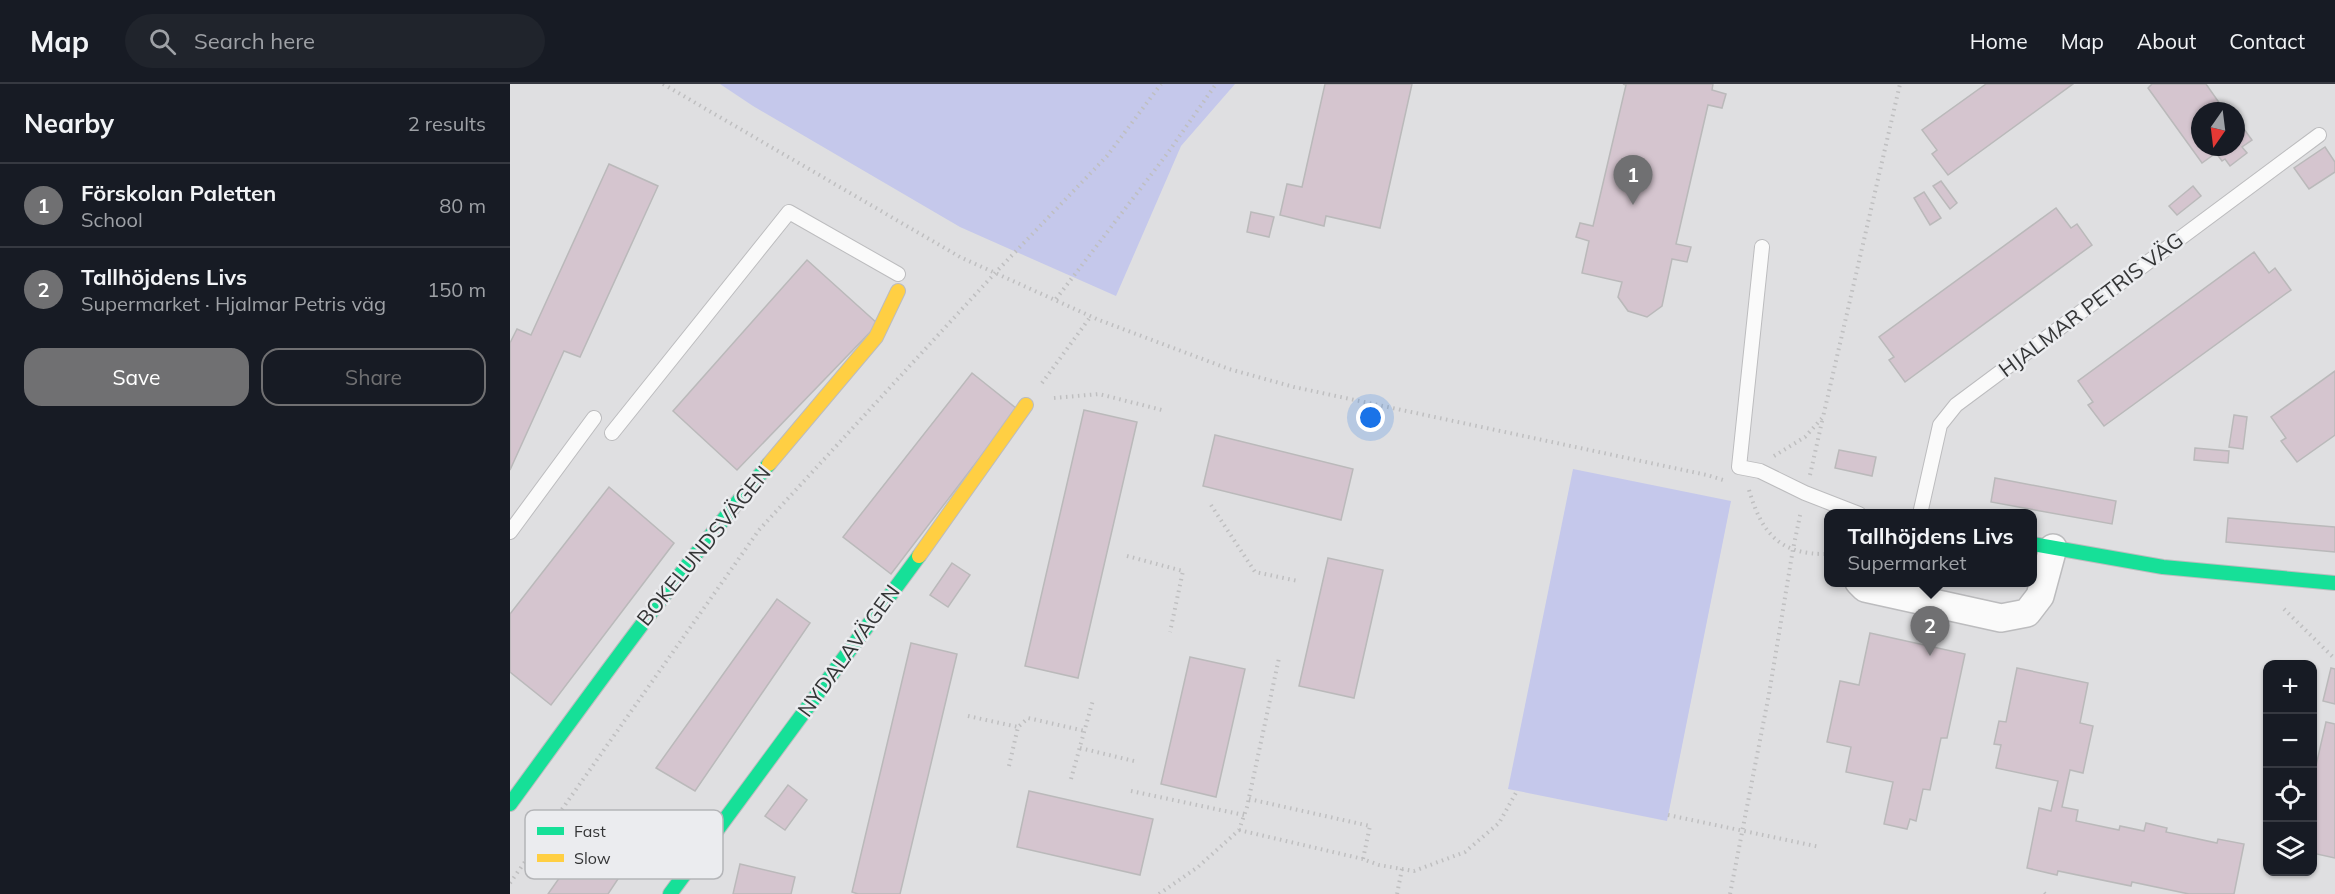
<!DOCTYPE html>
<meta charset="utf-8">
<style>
:root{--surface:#171b24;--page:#20242c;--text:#f1f3f6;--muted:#9ea1a6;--line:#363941;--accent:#707072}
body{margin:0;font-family:Mulish,sans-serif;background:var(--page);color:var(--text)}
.controls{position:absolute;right:18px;bottom:18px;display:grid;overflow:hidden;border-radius:12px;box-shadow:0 2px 4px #0004}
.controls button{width:54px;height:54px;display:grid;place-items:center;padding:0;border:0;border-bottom:2px solid var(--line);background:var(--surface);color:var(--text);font:30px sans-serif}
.compass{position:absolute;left:1681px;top:18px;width:54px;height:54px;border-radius:50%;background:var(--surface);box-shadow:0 2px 4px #0004;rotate:194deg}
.you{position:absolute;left:861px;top:334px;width:21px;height:21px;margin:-15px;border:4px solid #fff;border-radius:50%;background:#1a73e8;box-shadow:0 0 0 9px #1a73e833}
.badge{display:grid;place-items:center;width:39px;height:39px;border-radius:50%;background:var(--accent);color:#fff;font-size:20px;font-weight:700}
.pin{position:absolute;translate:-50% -50px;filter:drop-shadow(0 2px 3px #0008)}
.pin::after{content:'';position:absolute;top:32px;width:21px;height:18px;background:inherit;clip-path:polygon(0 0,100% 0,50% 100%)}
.popup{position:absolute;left:1314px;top:425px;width:213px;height:78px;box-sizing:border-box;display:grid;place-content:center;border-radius:12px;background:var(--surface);filter:drop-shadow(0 2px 4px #0005);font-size:20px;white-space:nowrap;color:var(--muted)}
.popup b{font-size:22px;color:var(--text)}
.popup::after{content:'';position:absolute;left:50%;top:100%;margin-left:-12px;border:12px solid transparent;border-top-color:var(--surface)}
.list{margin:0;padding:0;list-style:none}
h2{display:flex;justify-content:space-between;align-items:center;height:78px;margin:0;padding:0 24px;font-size:26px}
h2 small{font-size:20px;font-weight:400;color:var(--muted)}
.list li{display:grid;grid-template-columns:39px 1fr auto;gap:18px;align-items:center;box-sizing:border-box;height:84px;padding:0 24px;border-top:2px solid var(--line)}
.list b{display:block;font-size:22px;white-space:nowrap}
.list p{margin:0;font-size:20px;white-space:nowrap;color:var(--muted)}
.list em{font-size:20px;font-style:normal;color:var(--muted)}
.actions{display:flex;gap:12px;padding:18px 24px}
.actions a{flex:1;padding:14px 0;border:2px solid var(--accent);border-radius:18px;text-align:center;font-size:21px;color:var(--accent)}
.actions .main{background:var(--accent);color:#fff}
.icon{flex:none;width:33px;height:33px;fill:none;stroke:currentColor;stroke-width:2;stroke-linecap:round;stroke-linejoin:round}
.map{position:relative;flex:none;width:1825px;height:810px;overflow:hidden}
header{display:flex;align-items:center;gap:36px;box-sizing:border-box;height:84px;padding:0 30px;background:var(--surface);border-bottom:2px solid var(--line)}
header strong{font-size:28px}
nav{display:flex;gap:33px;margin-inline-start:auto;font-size:21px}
.search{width:420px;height:54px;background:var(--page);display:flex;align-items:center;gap:15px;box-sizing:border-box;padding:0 21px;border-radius:33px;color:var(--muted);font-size:22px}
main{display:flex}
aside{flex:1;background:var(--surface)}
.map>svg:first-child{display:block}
.green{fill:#c5c8eb}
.building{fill:#d5c5cf;stroke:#bab9ba;stroke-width:1.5}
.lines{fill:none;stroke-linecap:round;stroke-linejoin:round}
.lane-casing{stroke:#bcbcbe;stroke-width:16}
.street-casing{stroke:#bcbcbe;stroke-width:30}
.fast-casing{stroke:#bcbcbe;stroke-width:16}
.slow-casing{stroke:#bcbcbe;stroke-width:16}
.path{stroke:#bfbfc0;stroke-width:4;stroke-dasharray:1.5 4.5;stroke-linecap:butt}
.lane{stroke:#fafafa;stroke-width:14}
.street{stroke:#fafafa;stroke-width:27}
.fast{stroke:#16e098;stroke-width:14}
.slow{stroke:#ffcf43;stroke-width:14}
.labels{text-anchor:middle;stroke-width:5;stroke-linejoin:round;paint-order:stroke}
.street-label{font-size:21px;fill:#343536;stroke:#ebecef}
.key{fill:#ebecef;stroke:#b4b5b8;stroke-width:1.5}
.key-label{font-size:16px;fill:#343536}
</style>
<header>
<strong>Map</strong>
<div class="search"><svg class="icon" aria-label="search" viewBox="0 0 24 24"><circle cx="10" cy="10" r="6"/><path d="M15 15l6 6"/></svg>Search here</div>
<nav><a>Home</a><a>Map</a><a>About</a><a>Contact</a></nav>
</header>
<main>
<aside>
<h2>Nearby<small>2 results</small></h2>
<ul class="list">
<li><span class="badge">1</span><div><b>Förskolan Paletten</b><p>School</p></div><em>80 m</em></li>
<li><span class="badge">2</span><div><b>Tallhöjdens Livs</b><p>Supermarket · Hjalmar Petris väg</p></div><em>150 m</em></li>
</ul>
<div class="actions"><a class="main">Save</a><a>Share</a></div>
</aside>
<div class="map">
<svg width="1825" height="810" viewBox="0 0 1825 810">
<rect width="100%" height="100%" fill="#dfdfe1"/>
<g class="green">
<path d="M 210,0 L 725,0 L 671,62 L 606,212 L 450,143 L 243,22 Z"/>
<path d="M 1063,385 L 1221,417 L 1157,737 L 998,705 Z"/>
</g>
<g class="building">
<path d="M 815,0 L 902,0 L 870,144 L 816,132 L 814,142 L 770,131 L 777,100 L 792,103 Z"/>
<path d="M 1113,0 L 1203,0 L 1202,6 L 1216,10 L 1212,24 L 1198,21 L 1166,160 L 1181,163 L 1177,178 L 1162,175 L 1152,222 L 1137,233 L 1118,227 L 1108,213 L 1112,198 L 1072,189 L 1079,157 L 1066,153 L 1070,139 L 1083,142 L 1116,1 Z"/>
<path d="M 1476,0 L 1563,0 L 1438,91 L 1422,70 L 1427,66 L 1412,46 Z"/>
<path d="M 1642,0 L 1696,0 L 1715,27 L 1690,27 L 1690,63 L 1726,63 L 1726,34 L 1742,56 L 1732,63 L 1737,69 L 1720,82 L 1715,75 L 1712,77 L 1706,69 L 1692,79 L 1638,4 Z"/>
<path d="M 1815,63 L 1825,78 L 1825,88 L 1799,105 L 1784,84 Z"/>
<path d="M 99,80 L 148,102 L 70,273 L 54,267 L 0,386 L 0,259 L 7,245 L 21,251 Z"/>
<path d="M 1431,97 L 1447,119 L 1440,125 L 1423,102 Z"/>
<path d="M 1683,102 L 1691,112 L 1667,131 L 1659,122 Z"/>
<path d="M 1414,108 L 1431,134 L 1420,141 L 1404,114 Z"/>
<path d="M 1546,124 L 1561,144 L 1567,140 L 1582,161 L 1395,298 L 1379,276 L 1384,273 L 1369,253 Z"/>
<path d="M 741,128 L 764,133 L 759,153 L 737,148 Z"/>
<path d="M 1744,168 L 1759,189 L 1765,184 L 1781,206 L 1594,342 L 1578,321 L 1583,318 L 1568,297 Z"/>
<path d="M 297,176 L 368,240 L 227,386 L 163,327 Z"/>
<path d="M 1825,287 L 1825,351 L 1787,378 L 1771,357 L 1776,354 L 1761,333 Z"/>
<path d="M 462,289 L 507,325 L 381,490 L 333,453 Z"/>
<path d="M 574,326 L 627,338 L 568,594 L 515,582 Z"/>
<path d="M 1724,331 L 1737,333 L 1733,365 L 1719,363 Z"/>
<path d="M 705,351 L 843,385 L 831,436 L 693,402 Z"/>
<path d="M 1685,364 L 1719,367 L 1718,379 L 1684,376 Z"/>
<path d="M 1329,366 L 1366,373 L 1362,392 L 1325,384 Z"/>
<path d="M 1485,394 L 1606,417 L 1602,440 L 1481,418 Z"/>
<path d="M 99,403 L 164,459 L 41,621 L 0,588 L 0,530 Z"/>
<path d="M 1718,434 L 1825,443 L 1825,468 L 1716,458 Z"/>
<path d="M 818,474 L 873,486 L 844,614 L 789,602 Z"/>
<path d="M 442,479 L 460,491 L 438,523 L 420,511 Z"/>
<path d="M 267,515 L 300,539 L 185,707 L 146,684 Z"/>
<path d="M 1360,549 L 1455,570 L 1437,654 L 1431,654 L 1420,706 L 1413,705 L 1406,737 L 1400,735 L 1397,745 L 1374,740 L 1383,698 L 1336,688 L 1341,663 L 1317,658 L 1330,597 L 1349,601 Z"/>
<path d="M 401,559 L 447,570 L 390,810 L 348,810 L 342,808 Z"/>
<path d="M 680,573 L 735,585 L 706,713 L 651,700 Z"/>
<path d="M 1507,584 L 1578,599 L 1570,639 L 1583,642 L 1573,689 L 1560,686 L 1552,723 L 1568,726 L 1566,737 L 1609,746 L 1610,742 L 1634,747 L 1636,739 L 1657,744 L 1656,748 L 1707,759 L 1708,755 L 1734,760 L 1724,810 L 1679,810 L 1622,798 L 1621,802 L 1548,787 L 1547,791 L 1517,784 L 1529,724 L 1541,727 L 1548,697 L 1486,684 L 1491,661 L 1484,660 L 1489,637 L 1496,638 Z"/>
<path d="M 1821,584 L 1825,585 L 1825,620 L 1813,617 Z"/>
<path d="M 1816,638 L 1825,640 L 1825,774 L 1802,769 L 1802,699 Z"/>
<path d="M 278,701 L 297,716 L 275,746 L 255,732 Z"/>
<path d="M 519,707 L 643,735 L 630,791 L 507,763 Z"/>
<path d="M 88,739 L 126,768 L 98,810 L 38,810 Z"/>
<path d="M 230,780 L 285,793 L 281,810 L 223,810 Z"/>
</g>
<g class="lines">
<g class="lane-casing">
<g id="lane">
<path d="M 1252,163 L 1229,383 L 1250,387 L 1295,409 L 1349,430"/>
<path d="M 102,349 L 279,128 L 388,190"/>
<path d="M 1410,430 L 1430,341 L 1446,321 L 1809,51"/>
<path d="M 0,448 L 84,334"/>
</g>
</g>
<g class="street-casing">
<path id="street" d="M 1349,498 L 1355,504 L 1491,534 L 1517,529 L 1530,512 L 1543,464"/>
</g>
<g class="fast-casing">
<g id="fast">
<path d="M 1522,460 L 1653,483 L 1825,499"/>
<path d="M 0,720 C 84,605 167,489 259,380"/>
<path d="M 160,810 L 409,472"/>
</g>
</g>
<g class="slow-casing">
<g id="slow">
<path d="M 259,380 L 366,253 L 388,207"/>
<path d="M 409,472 L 516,321"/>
</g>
</g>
<g class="path">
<path d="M 153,0 L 450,173 L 589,236 L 719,285 L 784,303 L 1197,391 L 1213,396"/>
<path d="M 546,215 L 657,70 L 706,0"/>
<path d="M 532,299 L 581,232"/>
<path d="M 544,314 L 589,310 L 652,326"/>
<path d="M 1264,372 L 1295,353 L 1313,333 L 1390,0"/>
<path d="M 1300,391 L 1313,333"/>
<path d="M 1239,406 C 1252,450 1270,471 1318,470"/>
<path d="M 701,421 L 745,488 L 788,497"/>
<path d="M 617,472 L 673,487 L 660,548"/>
<path d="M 1774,525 L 1825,575"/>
<path d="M 458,632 L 508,643"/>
<path d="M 570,664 L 628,678"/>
<path d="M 499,682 L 508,643 L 518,634 L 575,647"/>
<path d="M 561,695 L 583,616"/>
<path d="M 621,707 L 734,731"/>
<path d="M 739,715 L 860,742 L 853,775 L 869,781 L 904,787 L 955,768 L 989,739 L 1007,707"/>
<path d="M 1158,731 L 1310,763"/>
<path d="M 729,746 L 853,775"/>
<path d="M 0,799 L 249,446 L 486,188 L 597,72 L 651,0"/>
<path d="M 1534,809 L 1535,810"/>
<path d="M 649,810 L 688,783 L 729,746 L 737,723 L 769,574"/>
<path d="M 887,810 L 892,785"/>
<path d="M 1220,810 L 1259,610 L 1283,465 L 1291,427"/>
</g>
<use href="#lane" class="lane"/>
<use href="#street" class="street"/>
<use href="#fast" class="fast"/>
<use href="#slow" class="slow"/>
</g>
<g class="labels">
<g class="street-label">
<text transform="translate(1581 221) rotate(-37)" y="7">HJALMAR PETRIS VÄG</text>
<text transform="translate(194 462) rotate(-51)" y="7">BOKELUNDSVÄGEN</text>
<text transform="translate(339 567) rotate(-54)" y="7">NYDALAVÄGEN</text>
</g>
</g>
<rect x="15" y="726" width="198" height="69" rx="9" class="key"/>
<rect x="27" y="743" width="27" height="8" fill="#16e098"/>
<rect x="27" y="770" width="27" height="8" fill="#ffcf43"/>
<g class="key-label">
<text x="64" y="753">Fast</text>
<text x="64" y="780">Slow</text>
</g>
</svg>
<div class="controls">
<button>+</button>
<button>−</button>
<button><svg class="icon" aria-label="locate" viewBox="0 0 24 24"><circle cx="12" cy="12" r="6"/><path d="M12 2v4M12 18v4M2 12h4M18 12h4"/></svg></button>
<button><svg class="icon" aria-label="layers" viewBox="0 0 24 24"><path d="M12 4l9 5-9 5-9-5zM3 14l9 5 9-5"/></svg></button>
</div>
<svg class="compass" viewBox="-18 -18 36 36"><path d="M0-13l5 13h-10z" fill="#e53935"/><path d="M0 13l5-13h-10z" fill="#9ea1a6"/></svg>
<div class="you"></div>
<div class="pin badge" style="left:1123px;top:121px">1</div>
<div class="pin badge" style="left:1420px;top:572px">2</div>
<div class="popup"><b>Tallhöjdens Livs</b>Supermarket</div>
</div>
</main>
